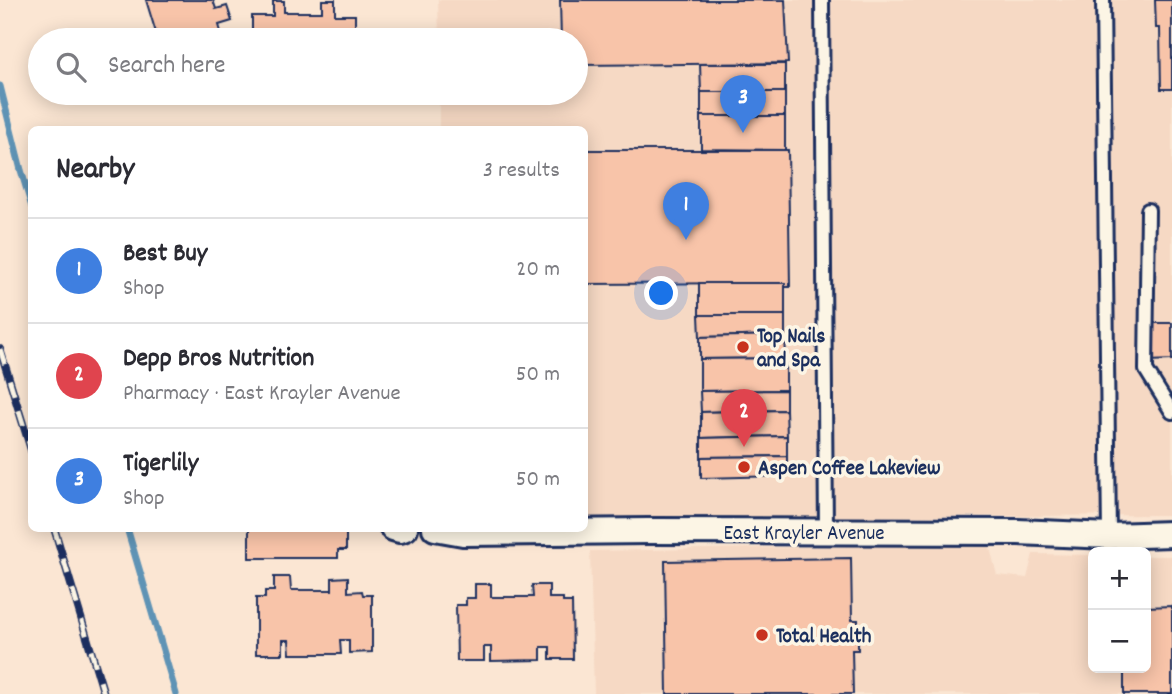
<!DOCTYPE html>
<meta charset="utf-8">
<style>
:root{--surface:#fff;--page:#f7f7f7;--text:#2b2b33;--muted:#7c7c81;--line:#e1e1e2;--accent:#111827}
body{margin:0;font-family:Dekko,sans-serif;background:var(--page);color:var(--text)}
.controls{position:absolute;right:21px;bottom:21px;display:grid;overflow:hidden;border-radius:10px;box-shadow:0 4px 18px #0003}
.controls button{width:63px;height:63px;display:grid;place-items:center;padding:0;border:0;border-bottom:2px solid var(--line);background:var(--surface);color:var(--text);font:35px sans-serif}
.you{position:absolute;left:662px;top:294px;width:24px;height:24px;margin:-18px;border:5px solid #fff;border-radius:50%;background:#1a73e8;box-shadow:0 0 0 10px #1a73e833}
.badge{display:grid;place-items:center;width:46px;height:46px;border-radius:50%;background:var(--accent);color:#fff;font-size:23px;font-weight:700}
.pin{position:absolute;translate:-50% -58px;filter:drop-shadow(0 2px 4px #0008)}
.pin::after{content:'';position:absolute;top:37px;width:24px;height:21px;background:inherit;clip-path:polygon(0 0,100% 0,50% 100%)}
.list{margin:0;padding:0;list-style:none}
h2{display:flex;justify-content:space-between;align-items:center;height:91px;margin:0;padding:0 28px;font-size:30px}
h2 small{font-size:23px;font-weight:400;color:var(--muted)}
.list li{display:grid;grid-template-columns:46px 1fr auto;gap:21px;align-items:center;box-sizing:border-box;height:105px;padding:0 28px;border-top:2px solid var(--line)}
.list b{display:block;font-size:26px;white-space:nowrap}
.list p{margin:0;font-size:23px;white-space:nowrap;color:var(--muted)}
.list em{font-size:23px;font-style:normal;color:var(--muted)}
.icon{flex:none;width:38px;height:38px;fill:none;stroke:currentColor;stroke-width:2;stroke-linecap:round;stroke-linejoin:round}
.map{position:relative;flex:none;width:1172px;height:694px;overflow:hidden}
.search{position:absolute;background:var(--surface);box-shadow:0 4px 18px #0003;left:28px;top:28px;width:560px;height:77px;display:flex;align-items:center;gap:18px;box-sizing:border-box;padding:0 24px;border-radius:38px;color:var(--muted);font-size:26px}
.panel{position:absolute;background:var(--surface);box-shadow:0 4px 18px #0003;left:28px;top:126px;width:560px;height:406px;border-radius:10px}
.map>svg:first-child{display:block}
.built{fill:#f6d9c4}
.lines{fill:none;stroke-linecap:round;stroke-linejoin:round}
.stream{stroke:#5f93b5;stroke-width:7}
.building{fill:#f8c4a9;stroke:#1b2f5e;stroke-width:2}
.lane-casing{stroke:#1b2f5e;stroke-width:18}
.street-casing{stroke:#1b2f5e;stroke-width:30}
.lane{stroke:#fcf5e5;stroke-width:12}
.street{stroke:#fcf5e5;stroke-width:24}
.rail-casing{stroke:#1b2f5e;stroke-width:8}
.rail{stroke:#fcf5e5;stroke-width:5;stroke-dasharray:16;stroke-linecap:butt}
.poi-dot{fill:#c8321e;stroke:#fcf5e5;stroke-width:2.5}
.labels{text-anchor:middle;stroke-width:7;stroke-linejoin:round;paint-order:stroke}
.poi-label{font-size:21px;font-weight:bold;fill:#1b2f5e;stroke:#fcf5e5;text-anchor:start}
.street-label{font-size:21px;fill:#1b2f5e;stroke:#fcf5e5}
</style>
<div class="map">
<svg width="1172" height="694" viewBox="0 0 1172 694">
<rect width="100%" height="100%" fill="#fbe6d3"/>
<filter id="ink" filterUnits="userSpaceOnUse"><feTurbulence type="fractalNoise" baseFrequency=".0143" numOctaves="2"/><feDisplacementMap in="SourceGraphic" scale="14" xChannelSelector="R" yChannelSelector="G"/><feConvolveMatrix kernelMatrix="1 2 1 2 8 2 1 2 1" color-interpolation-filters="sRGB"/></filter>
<g filter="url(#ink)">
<g class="built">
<path d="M 438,0 L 1172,0 L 1172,515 L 585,519 L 584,130 L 439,129 L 439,93 L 576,93 L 576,40 L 439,40 Z"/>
<path d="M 989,544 L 997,575 L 1027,578 L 1033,554 L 1093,555 L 1093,668 L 1146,668 L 1146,556 L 1172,556 L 1172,694 L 594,694 L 590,551 Z"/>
</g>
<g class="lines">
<g class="stream">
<path d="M 0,86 L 21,170 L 32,207"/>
<path d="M 127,528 L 176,694"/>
</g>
</g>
<g class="building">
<path d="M 146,0 L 213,0 L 216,9 L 227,6 L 232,21 L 219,25 L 223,39 L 172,40 L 170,32 L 157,36 Z"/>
<path d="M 322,0 L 335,0 L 335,15 L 355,15 L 355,40 L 252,40 L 252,16 L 273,16 L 273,1 L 284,1 L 284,12 L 322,12 Z"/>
<path d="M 560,0 L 785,0 L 788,63 L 576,65 L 576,40 L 561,40 Z"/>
<path d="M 1155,0 L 1172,0 L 1172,89 L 1161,89 L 1160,28 L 1156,28 Z"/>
<path d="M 700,64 L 785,64 L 785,92 L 701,92 Z"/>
<rect x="701" y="92" width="84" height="24"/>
<path d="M 701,116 L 785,116 L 785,150 L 701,149 Z"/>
<path d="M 584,150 L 788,150 L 790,287 L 785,287 L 785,283 L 584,284 Z"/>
<rect x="699" y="283" width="86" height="32"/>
<path d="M 699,315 L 785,315 L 785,335 L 700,337 Z"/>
<path d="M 1149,323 L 1172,323 L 1172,360 L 1149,361 Z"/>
<path d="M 785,335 L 786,358 L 700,359 L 700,337 Z"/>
<path d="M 786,358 L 786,390 L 700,391 L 700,359 Z"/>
<path d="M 786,390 L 786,410 L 701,412 L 700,391 Z"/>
<path d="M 786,410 L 787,436 L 701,438 L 701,412 Z"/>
<path d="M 787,436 L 787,456 L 701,457 L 701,438 Z"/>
<path d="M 787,456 L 787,476 L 701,478 L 701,457 Z"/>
<path d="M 249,528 L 346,528 L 346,550 L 338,550 L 338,558 L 249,558 Z"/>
<path d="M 851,558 L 852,620 L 858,620 L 858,650 L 852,650 L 853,694 L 667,694 L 665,561 Z"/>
<path d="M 274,577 L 290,577 L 291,590 L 332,590 L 332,578 L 348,577 L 348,592 L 362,591 L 363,595 L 372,595 L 372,652 L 349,653 L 349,640 L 340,640 L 341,654 L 290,654 L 289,640 L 283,640 L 283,654 L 256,654 L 256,598 L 265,598 L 265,591 L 274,591 Z"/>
<path d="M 475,584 L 491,584 L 491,597 L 533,597 L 532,585 L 549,585 L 549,598 L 563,598 L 563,602 L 572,602 L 573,659 L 550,659 L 550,647 L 541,647 L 541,660 L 491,661 L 491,647 L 484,647 L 484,661 L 457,661 L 456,605 L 466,605 L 466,598 L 475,598 Z"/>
<path d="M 1172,606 L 1172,694 L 1124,694 L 1124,668 L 1146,668 L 1146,607 Z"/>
</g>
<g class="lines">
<g class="lane-casing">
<g id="lane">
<path d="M 822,0 L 826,532"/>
<path d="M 1103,0 L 1109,536"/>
<path d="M 1148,210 L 1146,370 L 1172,412"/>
</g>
</g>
<g class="street-casing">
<g id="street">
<path d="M 393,528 L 400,530 L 405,528"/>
<path d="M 435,528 L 463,533 L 649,531 L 1018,532 L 1109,536 L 1172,534"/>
</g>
</g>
<use href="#lane" class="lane"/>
<use href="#street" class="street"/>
<g class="rail-casing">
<g id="rail">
<path d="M 0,349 L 32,453"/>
<path d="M 54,528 L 104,694"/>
</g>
</g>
<use href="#rail" class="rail"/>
</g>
</g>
<g class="poi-dot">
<circle cx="743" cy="347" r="7"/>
<circle cx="744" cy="467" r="7"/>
<circle cx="762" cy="635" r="7"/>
</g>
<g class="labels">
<g class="poi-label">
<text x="757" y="342">Top Nails<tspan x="757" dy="24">and Spa</tspan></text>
<text x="758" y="474">Aspen Coffee Lakeview</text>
<text x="776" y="642">Total Health</text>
</g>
<g class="street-label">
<text x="804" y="539">East Krayler Avenue</text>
</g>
</g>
</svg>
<div class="controls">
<button>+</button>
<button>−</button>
</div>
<div class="you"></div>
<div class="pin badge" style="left:686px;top:240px;background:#3f7fe0">1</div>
<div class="pin badge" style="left:744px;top:447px;background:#e0444e">2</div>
<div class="pin badge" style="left:743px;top:133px;background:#3f7fe0">3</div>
<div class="search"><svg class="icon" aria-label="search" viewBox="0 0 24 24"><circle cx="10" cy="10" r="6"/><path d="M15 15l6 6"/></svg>Search here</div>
<section class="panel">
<h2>Nearby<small>3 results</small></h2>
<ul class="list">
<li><span class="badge" style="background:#3f7fe0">1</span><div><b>Best Buy</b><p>Shop</p></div><em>20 m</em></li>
<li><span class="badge" style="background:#e0444e">2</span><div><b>Depp Bros Nutrition</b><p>Pharmacy · East Krayler Avenue</p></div><em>50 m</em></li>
<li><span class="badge" style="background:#3f7fe0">3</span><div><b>Tigerlily</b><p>Shop</p></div><em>50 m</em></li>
</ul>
</section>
</div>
